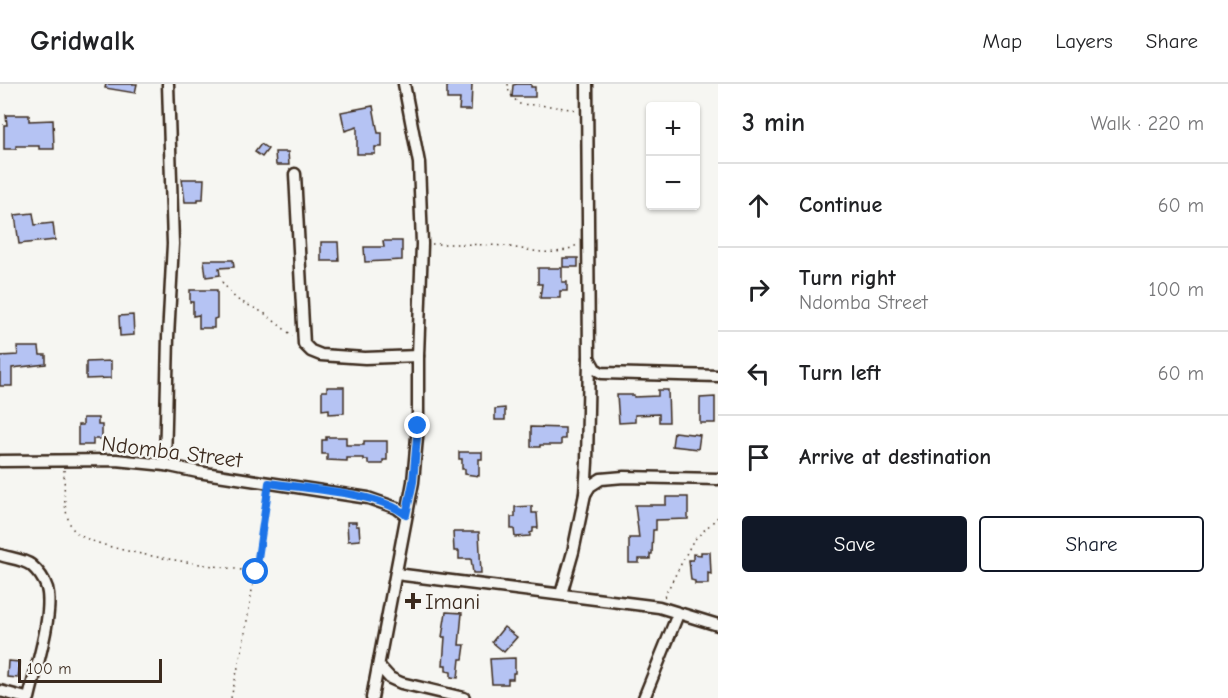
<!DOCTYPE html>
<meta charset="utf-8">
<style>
:root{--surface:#fff;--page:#f2f2f2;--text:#202124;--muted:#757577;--line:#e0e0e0;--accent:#111827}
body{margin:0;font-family:"Comic Neue",sans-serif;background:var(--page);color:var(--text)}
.controls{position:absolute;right:18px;top:18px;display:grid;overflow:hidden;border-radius:6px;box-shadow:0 2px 4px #0004}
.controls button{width:54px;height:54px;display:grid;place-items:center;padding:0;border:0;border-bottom:2px solid var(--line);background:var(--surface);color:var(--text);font:30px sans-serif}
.scale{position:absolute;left:18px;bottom:15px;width:144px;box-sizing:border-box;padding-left:6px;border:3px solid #3b2a1e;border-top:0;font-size:16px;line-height:21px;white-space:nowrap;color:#3b2a1e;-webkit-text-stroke:4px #f6f6f2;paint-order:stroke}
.stop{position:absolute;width:18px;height:18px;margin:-14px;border:4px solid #1a73e8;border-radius:50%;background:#fff}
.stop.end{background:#1a73e8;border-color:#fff;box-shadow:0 2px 6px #0008}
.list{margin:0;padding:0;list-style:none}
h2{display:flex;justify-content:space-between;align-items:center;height:78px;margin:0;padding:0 24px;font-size:26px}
h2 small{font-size:20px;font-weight:400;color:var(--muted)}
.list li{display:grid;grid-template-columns:39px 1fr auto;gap:18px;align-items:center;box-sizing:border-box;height:84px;padding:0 24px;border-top:2px solid var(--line)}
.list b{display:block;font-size:22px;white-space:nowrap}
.list p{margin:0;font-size:20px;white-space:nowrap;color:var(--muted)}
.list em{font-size:20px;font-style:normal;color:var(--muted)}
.actions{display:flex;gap:12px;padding:18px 24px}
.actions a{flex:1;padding:14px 0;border:2px solid var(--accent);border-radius:6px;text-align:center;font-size:21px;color:var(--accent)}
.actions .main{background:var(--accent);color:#fff}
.icon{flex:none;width:33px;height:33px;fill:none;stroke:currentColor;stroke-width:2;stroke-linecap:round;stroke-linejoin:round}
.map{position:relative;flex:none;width:718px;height:614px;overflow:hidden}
header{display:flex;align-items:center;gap:36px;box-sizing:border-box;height:84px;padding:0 30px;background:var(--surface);border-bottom:2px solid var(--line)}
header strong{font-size:28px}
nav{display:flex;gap:33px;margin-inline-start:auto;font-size:21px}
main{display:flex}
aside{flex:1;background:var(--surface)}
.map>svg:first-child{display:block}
.building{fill:#b5c3f3;stroke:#3b2a1e;stroke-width:1.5}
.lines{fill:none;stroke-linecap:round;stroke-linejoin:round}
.minor-casing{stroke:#3b2a1e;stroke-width:15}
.path{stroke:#3b2a1e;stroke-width:1.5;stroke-dasharray:1.5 4.5;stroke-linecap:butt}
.minor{stroke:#f6f6f2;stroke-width:10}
.route{stroke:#1a73e8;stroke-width:8}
.poi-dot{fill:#3b2a1e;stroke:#f6f6f2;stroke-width:2}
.labels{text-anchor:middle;stroke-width:5;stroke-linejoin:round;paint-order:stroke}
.street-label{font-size:22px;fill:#3b2a1e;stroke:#f6f6f2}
.poi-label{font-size:22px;fill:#3b2a1e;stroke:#f6f6f2;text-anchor:start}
</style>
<header>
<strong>Gridwalk</strong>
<nav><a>Map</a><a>Layers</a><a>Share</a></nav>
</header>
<main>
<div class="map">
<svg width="718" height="614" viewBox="0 0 718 614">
<rect width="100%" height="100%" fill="#f6f6f2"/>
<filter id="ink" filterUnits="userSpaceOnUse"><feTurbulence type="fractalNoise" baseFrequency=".0167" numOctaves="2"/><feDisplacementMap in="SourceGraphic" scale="12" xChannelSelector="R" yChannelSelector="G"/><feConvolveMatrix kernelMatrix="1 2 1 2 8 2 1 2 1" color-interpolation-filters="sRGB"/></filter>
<g filter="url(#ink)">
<g class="building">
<path d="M 106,0 L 137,0 L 135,9 L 105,4 Z"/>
<path d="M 447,0 L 472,0 L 471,26 L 459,26 L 460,15 L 447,15 Z"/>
<path d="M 517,0 L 531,0 L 531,3 L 535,3 L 535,13 L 512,13 L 513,1 Z"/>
<path d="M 373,22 L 378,49 L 382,49 L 382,63 L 375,63 L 375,70 L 357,70 L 357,43 L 345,47 L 341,28 Z"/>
<path d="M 6,31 L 29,31 L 29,37 L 53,36 L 54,65 L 39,65 L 39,62 L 16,62 L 16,65 L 4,65 L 4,41 L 7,41 Z"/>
<path d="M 261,60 L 268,65 L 262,73 L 255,68 Z"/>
<path d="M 275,68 L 288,68 L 289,81 L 276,81 Z"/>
<path d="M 182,95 L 204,95 L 203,115 L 198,115 L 198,118 L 185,118 Z"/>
<path d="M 33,129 L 35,141 L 53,139 L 55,156 L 19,160 L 15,131 Z"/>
<path d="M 383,157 L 402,157 L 402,176 L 365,178 L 364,163 L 384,163 Z"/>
<path d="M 321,158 L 338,158 L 339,177 L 321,177 Z"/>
<rect x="563" y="174" width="15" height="9"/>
<path d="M 204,176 L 233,176 L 234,183 L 219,184 L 220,191 L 206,193 Z"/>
<path d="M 538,184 L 562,184 L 562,198 L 567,198 L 567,207 L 560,207 L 560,214 L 540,214 L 542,200 L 538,200 Z"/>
<path d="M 190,206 L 217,206 L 217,234 L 214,235 L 214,244 L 199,244 L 199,231 L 193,232 L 193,218 L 190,218 Z"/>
<path d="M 133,231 L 134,251 L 120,252 L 119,232 Z"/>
<path d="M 17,263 L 39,263 L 40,271 L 46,271 L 46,280 L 12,284 L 12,302 L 0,302 L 0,272 L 18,271 Z"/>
<path d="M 111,277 L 111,294 L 86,295 L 86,278 Z"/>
<path d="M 327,303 L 344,303 L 344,329 L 329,330 L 329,325 L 322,326 L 322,307 L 327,307 Z"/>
<path d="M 658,306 L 668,306 L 669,338 L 659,338 L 659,330 L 635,331 L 635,338 L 619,339 L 617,311 L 634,311 L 634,313 L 658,312 Z"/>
<path d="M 715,313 L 715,339 L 700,339 L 700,314 Z"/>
<path d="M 505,324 L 505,336 L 495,336 L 495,325 Z"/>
<path d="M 83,334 L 98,334 L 98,341 L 102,341 L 102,355 L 93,355 L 93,361 L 78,361 L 78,341 L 83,341 Z"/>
<path d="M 531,343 L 565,344 L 565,355 L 561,355 L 561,361 L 540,361 L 540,363 L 531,363 Z"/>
<path d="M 674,348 L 700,351 L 698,365 L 672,362 Z"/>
<path d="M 326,353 L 346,353 L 346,361 L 364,361 L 364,357 L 387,357 L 387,376 L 383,376 L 383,380 L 368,380 L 368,376 L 364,376 L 364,374 L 347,374 L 347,377 L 327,376 L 327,370 L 322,370 L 322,356 L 326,356 Z"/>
<path d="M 459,368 L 482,368 L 482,375 L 479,375 L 479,392 L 465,390 L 465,385 L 462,385 L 462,375 L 459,375 Z"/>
<path d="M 666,413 L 688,413 L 688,435 L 656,436 L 656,446 L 653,446 L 652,470 L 650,470 L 650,475 L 639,475 L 639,479 L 629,479 L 629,454 L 639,454 L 635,421 L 666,421 Z"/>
<path d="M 532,422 L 532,429 L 537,429 L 538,444 L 533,444 L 533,448 L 530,449 L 530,452 L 515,453 L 514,445 L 511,445 L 511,433 L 515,433 L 515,423 Z"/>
<path d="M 347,438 L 356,438 L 356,442 L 359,442 L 360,456 L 348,457 Z"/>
<path d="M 453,448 L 479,448 L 481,489 L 473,489 L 471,475 L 459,475 L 459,467 L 454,467 Z"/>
<path d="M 701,468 L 710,468 L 711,490 L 708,489 L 708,500 L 695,500 L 695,497 L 691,496 L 689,476 L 693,476 L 693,470 L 701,471 Z"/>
<path d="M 446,528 L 462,529 L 459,561 L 465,561 L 463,575 L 460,575 L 458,594 L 451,593 L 451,588 L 446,587 L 446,581 L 443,581 L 445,553 L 442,553 Z"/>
<path d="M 504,543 L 517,553 L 504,568 L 492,558 Z"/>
<path d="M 515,574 L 515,589 L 513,589 L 513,595 L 508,595 L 508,600 L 492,600 L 490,575 Z"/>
<path d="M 8,577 L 20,578 L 18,594 L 7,593 Z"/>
</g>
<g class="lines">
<g class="minor-casing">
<g id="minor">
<path d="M 295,90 L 304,260 L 311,267 L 321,271 L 365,274 L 418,272"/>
<path d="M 589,274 L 595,285 L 602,289 L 718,292"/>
<path d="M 0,377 L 116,376 L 165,381 L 198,388 L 368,414 L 397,424 L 406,431"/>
<path d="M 165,381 L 168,253 L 173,160 L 168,0"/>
<path d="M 585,410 L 590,402 L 601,395 L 624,393 L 718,395"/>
<path d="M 0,471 C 9,474 23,475 31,481 C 38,487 44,495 47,504 C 54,530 35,587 29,614"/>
<path d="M 396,490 L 659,523 L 718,541"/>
<path d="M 561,510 L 573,468 L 585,410 L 587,378 L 589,274 L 587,0"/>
<path d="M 379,582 L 390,594 L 401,599 L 464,614"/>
<path d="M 0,607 L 26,614"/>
<path d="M 372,614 L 413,398 L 418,342 L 418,272 L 422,160 L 419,79 L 404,0"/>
<path d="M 644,614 L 678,530"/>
</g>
</g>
<g class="path">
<path d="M 508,0 L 509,9 L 519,20 L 550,22 L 577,26"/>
<path d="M 432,160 C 455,160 479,160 503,162 C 529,165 553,175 577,161"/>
<path d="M 222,198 L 236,215 L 264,229 L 293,252"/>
<path d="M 64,386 C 65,404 62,429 73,445 C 88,468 225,483 256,488"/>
<path d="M 664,513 L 693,457 L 718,433"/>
<path d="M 231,614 L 243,561 L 268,409"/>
</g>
<use href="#minor" class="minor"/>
</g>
</g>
<g class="lines" filter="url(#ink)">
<path class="route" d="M 256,488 L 269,399 C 306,405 379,408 406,431 L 413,398 L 418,342"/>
</g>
<path class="poi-dot" d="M410 508h6v6h6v6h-6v6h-6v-6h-6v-6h6z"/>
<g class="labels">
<g class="street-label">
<text transform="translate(172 367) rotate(7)" y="8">Ndomba Street</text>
</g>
<g class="poi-label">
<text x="425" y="525">Imani</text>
</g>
</g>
</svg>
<div class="controls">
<button>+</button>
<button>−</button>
</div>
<div class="scale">100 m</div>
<div class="stop" style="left:256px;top:488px"></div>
<div class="stop end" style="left:418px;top:342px"></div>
</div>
<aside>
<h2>3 min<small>Walk · 220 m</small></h2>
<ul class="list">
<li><svg class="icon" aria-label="ahead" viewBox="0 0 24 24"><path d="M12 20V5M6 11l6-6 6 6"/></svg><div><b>Continue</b></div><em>60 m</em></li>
<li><svg class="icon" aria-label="right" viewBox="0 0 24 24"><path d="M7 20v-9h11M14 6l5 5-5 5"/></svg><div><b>Turn right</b><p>Ndomba Street</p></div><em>100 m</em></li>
<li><svg class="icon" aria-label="left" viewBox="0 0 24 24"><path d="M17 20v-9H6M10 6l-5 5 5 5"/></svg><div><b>Turn left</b></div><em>60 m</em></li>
<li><svg class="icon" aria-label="arrive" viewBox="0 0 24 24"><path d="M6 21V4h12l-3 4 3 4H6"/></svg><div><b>Arrive at destination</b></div></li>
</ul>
<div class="actions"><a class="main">Save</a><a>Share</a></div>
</aside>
</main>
